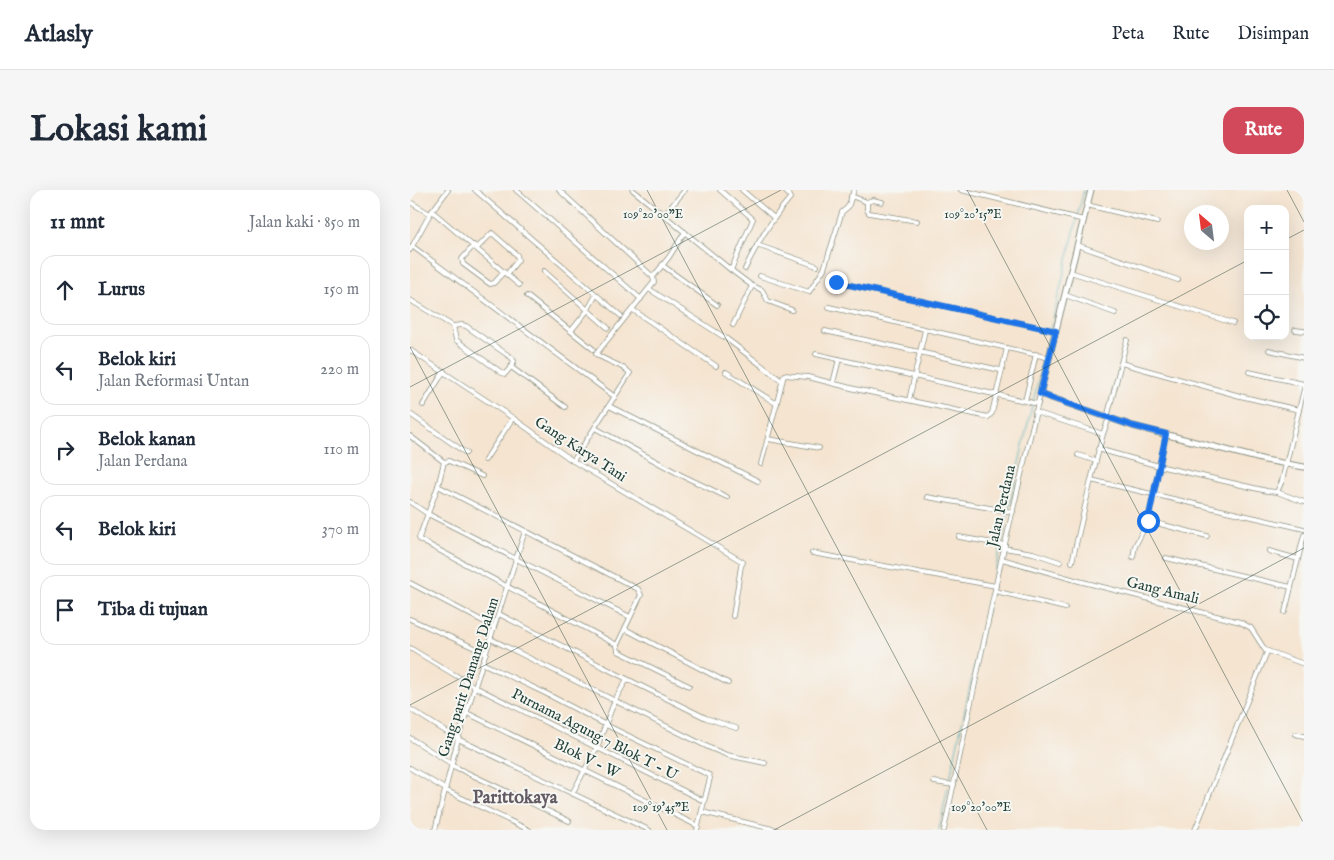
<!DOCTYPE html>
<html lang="id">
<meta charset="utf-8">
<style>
:root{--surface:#fff;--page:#f6f6f7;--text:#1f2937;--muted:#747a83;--line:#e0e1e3;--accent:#d1495b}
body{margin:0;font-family:"IM FELL English",serif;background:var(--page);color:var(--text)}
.controls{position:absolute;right:15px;top:15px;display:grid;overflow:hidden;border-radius:10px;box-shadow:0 5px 20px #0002}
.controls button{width:45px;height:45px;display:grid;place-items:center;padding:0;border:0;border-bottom:1px solid var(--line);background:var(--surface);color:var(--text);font:25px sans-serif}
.compass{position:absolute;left:774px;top:15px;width:45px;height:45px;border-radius:50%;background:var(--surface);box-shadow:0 5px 20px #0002;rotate:332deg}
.stop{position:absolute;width:15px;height:15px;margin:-11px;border:4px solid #1a73e8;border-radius:50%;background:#fff}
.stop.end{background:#1a73e8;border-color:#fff;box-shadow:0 1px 5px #0008}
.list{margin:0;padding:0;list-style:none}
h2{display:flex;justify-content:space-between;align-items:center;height:65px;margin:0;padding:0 20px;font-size:21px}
h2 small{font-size:16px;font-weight:400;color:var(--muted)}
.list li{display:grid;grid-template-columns:32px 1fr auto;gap:15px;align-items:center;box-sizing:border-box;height:70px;margin:0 10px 10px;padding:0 10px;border:1px solid var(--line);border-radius:15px}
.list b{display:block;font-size:19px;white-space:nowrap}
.list p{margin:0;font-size:16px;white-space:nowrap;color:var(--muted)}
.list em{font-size:16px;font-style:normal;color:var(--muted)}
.icon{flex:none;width:28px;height:28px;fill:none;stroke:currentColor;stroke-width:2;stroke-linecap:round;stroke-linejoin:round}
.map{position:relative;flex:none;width:894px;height:640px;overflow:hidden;border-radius:15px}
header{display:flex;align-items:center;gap:30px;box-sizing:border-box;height:70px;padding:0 25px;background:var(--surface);border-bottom:1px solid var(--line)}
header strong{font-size:24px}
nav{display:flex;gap:28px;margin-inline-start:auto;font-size:18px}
.intro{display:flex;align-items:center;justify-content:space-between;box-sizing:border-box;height:120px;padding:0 30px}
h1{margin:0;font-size:35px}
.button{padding:12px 22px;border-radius:15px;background:var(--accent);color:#fff;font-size:18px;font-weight:700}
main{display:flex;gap:30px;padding:0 30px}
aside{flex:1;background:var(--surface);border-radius:15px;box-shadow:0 5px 20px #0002}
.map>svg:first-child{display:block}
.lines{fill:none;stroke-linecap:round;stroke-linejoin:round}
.stream{stroke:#3aaab7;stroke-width:1}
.minor-casing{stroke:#8a9082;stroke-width:5.5}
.tertiary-casing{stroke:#8a9082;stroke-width:7}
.minor{stroke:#fff;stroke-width:4}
.tertiary{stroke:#fff;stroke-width:5}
.route{stroke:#1a73e8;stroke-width:6}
.ticks{fill:none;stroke:#1f3d34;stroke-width:1;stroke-opacity:0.45}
.labels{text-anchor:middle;stroke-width:4;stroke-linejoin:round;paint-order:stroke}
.street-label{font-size:15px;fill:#1f3d34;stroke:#f6f6f2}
.quarter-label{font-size:18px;font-weight:bold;fill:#635a63;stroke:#f6f6f2}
.ticks-label{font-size:12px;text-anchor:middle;fill:#1f3d34;stroke:#f6f6f2;stroke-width:4;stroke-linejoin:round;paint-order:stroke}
</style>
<header>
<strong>Atlasly</strong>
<nav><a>Peta</a><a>Rute</a><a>Disimpan</a></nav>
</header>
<div class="intro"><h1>Lokasi kami</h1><a class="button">Rute</a></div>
<main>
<aside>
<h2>11 mnt<small>Jalan kaki · 850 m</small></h2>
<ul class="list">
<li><svg class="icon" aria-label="ahead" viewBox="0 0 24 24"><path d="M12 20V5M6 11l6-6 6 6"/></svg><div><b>Lurus</b></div><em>150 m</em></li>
<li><svg class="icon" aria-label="left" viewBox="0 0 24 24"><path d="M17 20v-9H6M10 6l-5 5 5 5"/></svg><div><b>Belok kiri</b><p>Jalan Reformasi Untan</p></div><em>220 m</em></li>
<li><svg class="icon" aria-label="right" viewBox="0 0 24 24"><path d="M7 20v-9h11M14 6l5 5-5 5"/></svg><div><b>Belok kanan</b><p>Jalan Perdana</p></div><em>110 m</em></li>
<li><svg class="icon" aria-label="left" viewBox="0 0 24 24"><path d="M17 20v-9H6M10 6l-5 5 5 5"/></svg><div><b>Belok kiri</b></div><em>370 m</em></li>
<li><svg class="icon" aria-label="arrive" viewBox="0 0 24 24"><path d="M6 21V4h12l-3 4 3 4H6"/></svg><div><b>Tiba di tujuan</b></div></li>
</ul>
</aside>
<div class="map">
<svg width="894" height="640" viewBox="0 0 894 640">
<rect width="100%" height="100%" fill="#f6f6f2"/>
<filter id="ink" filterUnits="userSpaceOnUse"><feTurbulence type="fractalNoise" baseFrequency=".02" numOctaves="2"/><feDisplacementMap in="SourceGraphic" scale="10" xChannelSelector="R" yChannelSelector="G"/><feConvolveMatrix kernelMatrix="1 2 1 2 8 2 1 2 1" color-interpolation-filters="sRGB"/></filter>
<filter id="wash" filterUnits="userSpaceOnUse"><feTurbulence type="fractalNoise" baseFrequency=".0096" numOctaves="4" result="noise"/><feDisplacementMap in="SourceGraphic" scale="20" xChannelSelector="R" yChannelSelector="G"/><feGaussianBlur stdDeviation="1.12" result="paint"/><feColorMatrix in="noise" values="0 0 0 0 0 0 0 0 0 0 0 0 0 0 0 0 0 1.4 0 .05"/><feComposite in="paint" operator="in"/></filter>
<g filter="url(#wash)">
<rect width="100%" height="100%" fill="#f5e4d0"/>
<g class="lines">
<g class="stream">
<path d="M 599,319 L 617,237 L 674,0"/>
<path d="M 539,593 L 598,323"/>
<path d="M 529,640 L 538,597"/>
</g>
</g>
</g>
<g filter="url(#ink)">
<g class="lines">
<g class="minor-casing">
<g id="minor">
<path d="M 65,0 L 211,126"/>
<path d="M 106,0 L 231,109"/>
<path d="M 149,0 L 243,87"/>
<path d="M 223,0 L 321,80 L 341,95 L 352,100 L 358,111 L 382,120"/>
<path d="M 310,0 L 343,29 L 321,80"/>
<path d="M 332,0 L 363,27"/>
<path d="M 551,0 L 674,30"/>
<path d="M 441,6 L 457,12 L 463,10 L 472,12"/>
<path d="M 0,12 L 20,24"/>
<path d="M 457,12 L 457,20 L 459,23 L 507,31"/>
<path d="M 677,15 L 747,32"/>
<path d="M 22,21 L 109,95"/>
<path d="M 254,25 L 275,0"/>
<path d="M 64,55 L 52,69 L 53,74 L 80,94 L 84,93 L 94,82"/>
<path d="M 347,55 L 407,76"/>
<path d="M 667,55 L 768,90"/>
<path d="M 2,56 L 205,207"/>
<path d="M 67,58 L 82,43 L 107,65 L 108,70 L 97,84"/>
<path d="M 0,60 L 20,24 L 38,0"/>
<path d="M 252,75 L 307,115"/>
<path d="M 335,79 C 347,53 361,30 380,8 L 380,6 L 374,0"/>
<path d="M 134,81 L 198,138"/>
<path d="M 660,82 L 823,133"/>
<path d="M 350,86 L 399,102 L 414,79 L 432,22 L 438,17 L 444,0"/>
<path d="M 426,92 L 646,141"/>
<path d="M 239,99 L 317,149 L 372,191"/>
<path d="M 655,105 L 705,123"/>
<path d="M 117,106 L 183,159"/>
<path d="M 0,110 L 43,136 L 52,135 L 56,136 L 102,168 L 104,171 L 101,177 L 155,217"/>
<path d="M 419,117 L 640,168"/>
<path d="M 223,120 L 306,176"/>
<path d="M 323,135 L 342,96"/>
<path d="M 43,136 L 46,150 L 92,183 L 95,184 L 101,177"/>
<path d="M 885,140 L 894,141"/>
<path d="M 161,141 L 177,121 L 186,105"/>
<path d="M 415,141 L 590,180"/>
<path d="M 0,160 L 103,228 L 163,271 L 333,372 L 331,376 L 323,426"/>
<path d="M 859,160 L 894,168"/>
<path d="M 406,164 L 628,214"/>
<path d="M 711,173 L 717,150"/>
<path d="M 316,182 L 367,214"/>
<path d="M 839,182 L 894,194"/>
<path d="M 423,193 L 429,169"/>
<path d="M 499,210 L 515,140"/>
<path d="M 615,211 L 626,164"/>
<path d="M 13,215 L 34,181"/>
<path d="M 199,216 L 348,291"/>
<path d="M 625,222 L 693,244"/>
<path d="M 0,224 L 56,263"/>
<path d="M 697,228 L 711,173 L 830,206 L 889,220"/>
<path d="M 699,228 L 693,244 L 681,290 L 894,339"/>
<path d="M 185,238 L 271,285 L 317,307"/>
<path d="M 756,244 L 738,331 L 797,346"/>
<path d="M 0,246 L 34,272"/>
<path d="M 358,249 L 409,258"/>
<path d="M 688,259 L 749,276 L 857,301 L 867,302 L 872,291 L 894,199"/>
<path d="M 668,265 L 686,271"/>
<path d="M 75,270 L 103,228"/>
<path d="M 163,271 L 220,183 C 211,174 197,172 186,164 L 244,92 L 243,87 L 259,67 L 275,42"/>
<path d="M 34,272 L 28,296 L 9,348 L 10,350 L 207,455 L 208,461 L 279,496"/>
<path d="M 34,272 L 39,271 L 72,286"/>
<path d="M 351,274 L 374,185 L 398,187 L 445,199 L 578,227 L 582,223 L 597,158"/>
<path d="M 28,296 L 228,399 L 231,405 L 207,455"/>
<path d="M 867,302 L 894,312"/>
<path d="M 517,307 L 603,322"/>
<path d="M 0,312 L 18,324 L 220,427"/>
<path d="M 549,347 L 595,355"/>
<path d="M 594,358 L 623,363 L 650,372"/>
<path d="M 859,361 L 888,369"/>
<path d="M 402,363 L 586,396"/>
<path d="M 723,367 L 725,356 L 738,331"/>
<path d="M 756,368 L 881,397"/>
<path d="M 592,369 L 669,391 L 830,432 L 841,438 L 855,460 L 894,474"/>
<path d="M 662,372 L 681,290"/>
<path d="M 0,393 L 84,437"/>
<path d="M 585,401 L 655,418"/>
<path d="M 875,422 L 894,345"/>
<path d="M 89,424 L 217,489"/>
<path d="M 0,429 L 76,463"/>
<path d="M 215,439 L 318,493"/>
<path d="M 81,449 L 300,558 L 317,565 L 355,573"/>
<path d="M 0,458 L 65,497 L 294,611"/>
<path d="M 72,473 L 135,503 L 196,535 L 299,585 L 300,588 L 287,640"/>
<path d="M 0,519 L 48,549 L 239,640"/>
<path d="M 57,523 L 288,636"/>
<path d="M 885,544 L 894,546"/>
<path d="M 0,548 L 42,574"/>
<path d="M 41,575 L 159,631"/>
<path d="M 0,578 L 35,599"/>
<path d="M 524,592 L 544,595"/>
<path d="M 35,600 L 119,640"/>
<path d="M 162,604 L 187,557 L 205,510 L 217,489 L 296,528 L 326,538"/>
<path d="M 292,622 L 367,640"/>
<path d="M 25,640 L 48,549 L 115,341"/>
<path d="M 534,640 L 591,371 L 630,204"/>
<path d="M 785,640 L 857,462"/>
</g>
</g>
<g class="tertiary-casing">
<path id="tertiary" d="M 681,0 L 630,204 L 723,236 L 855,270 L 894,277"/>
</g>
<use href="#minor" class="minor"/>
<use href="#tertiary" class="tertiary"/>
</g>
</g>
<g class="lines" filter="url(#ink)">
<path class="route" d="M 426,92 L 646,141 L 630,204 L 723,236 L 756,244 L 738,331"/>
</g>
<path class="ticks" d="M 237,0 L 577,640M 557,0 L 894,634M 877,0 L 894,32M 875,50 L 894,40M 0,157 L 257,640M 0,197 L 371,0M 0,515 L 838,70M 364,640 L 894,358"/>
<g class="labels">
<g class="street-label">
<text transform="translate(171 259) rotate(33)" y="5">Gang Karya Tani</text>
<text transform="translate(591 316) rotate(-77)" y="5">Jalan Perdana</text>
<text transform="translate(753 400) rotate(14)" y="5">Gang Amali</text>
<text transform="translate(58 487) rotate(-72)" y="5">Gang parit Damang Dalam</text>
<text transform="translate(185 544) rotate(27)" y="5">Purnama Agung 7 Blok T - U</text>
<text transform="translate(177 568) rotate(26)" y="5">Blok V - W</text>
</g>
<g class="quarter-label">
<text x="105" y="613">Parittokaya</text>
</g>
</g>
<g class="ticks-label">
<text x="243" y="28">109°20'00"E</text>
<text x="563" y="28">109°20'15"E</text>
<text x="251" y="621">109°19'45"E</text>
<text x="571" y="621">109°20'00"E</text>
</g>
</svg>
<div class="controls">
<button>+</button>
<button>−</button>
<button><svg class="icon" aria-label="locate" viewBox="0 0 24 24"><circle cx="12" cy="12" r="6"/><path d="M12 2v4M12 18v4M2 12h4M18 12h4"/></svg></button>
</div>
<svg class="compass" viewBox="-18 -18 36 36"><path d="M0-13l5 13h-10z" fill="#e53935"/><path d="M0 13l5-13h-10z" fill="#747a83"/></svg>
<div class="stop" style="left:738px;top:331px"></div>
<div class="stop end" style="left:426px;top:92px"></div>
</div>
</main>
